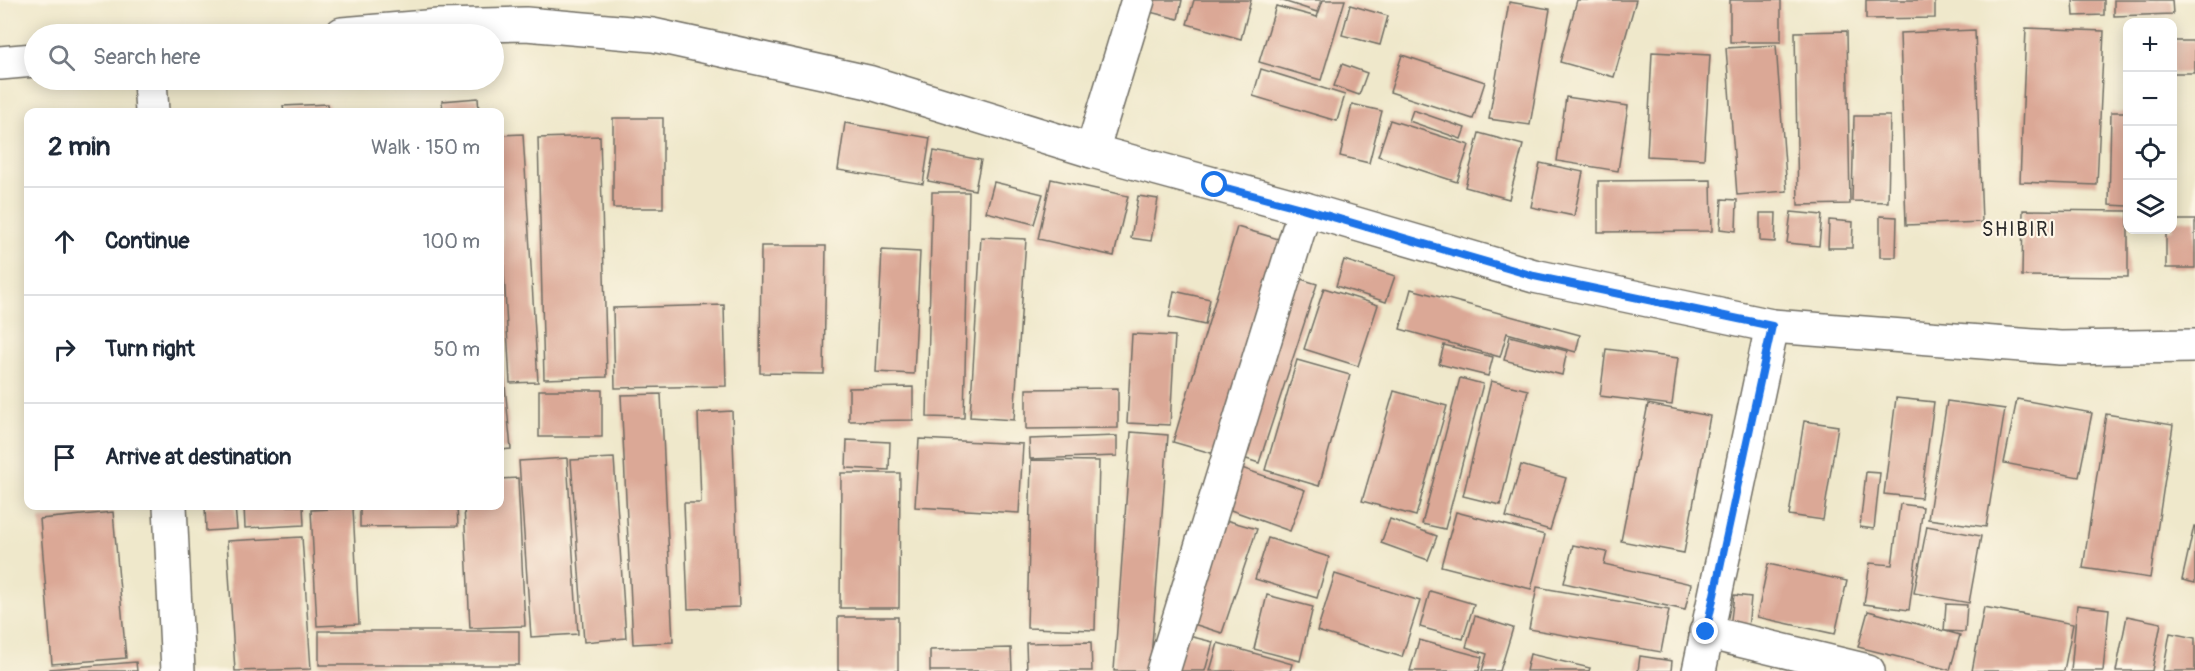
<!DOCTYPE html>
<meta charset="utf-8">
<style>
:root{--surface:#fff;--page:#f2f2f3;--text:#1f2937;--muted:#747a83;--line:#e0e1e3}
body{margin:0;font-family:Pangolin,sans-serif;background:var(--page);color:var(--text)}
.controls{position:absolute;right:18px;top:18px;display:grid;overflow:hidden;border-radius:12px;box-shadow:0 3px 15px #0003}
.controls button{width:54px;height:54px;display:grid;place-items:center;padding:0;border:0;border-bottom:2px solid var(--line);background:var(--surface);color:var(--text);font:30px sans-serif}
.stop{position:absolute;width:18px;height:18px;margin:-14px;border:4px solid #1a73e8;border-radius:50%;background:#fff}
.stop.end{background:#1a73e8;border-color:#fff;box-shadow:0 2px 6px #0008}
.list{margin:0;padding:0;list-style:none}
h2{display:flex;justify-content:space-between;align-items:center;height:78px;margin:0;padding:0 24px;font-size:26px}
h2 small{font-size:20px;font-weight:400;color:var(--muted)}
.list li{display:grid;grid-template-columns:39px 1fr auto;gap:18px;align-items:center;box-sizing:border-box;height:108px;padding:0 24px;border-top:2px solid var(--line)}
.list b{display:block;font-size:22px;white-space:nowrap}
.list em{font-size:20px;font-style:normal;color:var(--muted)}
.icon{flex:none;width:33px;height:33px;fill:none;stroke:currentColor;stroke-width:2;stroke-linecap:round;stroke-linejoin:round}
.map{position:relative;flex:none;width:2195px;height:671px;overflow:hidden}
.search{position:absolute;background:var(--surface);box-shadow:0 3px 15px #0003;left:24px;top:24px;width:480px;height:66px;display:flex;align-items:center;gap:15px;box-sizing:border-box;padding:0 21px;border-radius:33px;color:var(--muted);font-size:22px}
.panel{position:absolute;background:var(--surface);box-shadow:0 3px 15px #0003;left:24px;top:108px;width:480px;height:402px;border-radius:12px}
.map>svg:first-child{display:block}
.building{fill:#dba896}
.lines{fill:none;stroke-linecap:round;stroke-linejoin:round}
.street-casing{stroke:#706d63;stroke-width:36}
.secondary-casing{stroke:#706d63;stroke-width:36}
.street{stroke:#fff;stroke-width:33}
.secondary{stroke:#fff;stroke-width:33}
.route{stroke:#1a73e8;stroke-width:8}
.labels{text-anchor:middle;stroke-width:4.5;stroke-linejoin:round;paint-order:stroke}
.neighbourhood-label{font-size:20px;letter-spacing:1.5px;fill:#2b2b2b;stroke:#fcf5e5}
</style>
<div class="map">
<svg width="2195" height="671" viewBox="0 0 2195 671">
<rect width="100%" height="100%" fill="#fcf5e5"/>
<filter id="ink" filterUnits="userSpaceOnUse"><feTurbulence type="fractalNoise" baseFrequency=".0167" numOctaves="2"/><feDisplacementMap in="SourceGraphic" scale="12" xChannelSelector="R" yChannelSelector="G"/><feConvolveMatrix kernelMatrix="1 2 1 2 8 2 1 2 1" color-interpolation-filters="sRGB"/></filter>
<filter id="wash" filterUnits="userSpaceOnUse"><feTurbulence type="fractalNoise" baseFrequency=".008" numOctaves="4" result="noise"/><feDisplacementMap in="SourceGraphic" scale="24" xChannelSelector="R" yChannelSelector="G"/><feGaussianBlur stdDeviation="1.35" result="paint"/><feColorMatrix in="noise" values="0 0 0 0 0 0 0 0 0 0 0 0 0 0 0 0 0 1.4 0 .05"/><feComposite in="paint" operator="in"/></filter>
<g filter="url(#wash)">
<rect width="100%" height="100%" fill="#efe8cb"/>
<g id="blocks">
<g class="building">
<path d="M 1149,0 L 1182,0 L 1178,19 L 1146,11 Z"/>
<path d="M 1194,0 L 1251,0 L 1241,39 L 1187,24 Z"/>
<path d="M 1280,0 L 1321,0 L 1317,12 Z"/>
<path d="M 1323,0 L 1345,0 L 1321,80 L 1259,62 L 1276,6 L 1317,17 Z"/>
<path d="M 1577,0 L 1636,0 L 1614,77 L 1560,62 Z"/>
<rect x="1730" y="0" width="51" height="42"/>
<path d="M 1866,0 L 1935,0 L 1935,18 L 1866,19 Z"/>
<path d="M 2073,0 L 2104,0 L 2104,15 L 2074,16 Z"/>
<path d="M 2114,0 L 2172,0 L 2173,14 L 2114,16 Z"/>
<path d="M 1509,2 L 1550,9 L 1530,125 L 1489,119 Z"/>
<path d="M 1350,5 L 1388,16 L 1380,45 L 1342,35 Z"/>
<path d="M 2026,28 L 2104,31 L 2097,185 L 2020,182 Z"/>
<path d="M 1975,30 L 1982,222 L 1906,225 L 1900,33 Z"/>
<path d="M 1847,31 L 1850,204 L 1798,205 L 1795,32 Z"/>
<rect x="2172" y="41" width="23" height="32"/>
<path d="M 1776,45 L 1787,191 L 1737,195 L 1726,48 Z"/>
<path d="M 1652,52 L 1710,55 L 1704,159 L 1647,156 Z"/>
<path d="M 1402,55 L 1485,82 L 1473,119 L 1390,92 Z"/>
<path d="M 1342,64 L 1367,73 L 1359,95 L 1334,86 Z"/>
<path d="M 1261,69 L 1345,95 L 1337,121 L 1253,96 Z"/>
<path d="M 1566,97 L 1628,106 L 1618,171 L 1557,161 Z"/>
<path d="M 478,98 L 479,112 L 443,112 L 442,101 Z"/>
<path d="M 328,104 L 329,112 L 284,112 L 283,106 Z"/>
<path d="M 1352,104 L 1382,111 L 1369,163 L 1340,156 Z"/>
<path d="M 1413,110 L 1465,128 L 1461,139 L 1409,121 Z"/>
<path d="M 2111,112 L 2128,112 L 2128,206 L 2109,205 Z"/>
<path d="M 1854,116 L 1890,116 L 1888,202 L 1852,201 Z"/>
<rect x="613" y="118" width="50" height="90"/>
<path d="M 1390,120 L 1469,145 L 1457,182 L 1378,156 Z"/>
<path d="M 845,123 L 930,138 L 923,184 L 838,170 Z"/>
<path d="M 1479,133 L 1523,145 L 1509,199 L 1465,187 Z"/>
<path d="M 523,134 L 538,382 L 510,383 L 500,199 L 500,135 Z"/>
<path d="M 600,136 L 607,377 L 544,379 L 538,138 Z"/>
<path d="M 934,151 L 981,160 L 975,190 L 928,181 Z"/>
<path d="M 1540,163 L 1583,172 L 1574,216 L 1531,207 Z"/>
<path d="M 1051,179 L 1128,196 L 1114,256 L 1038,239 Z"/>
<path d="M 1711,180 L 1712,231 L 1598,232 L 1598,181 Z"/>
<path d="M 994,182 L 1043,194 L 1034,224 L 986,212 Z"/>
<path d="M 932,192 L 969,192 L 964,418 L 927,417 Z"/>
<path d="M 1138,196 L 1158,199 L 1151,241 L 1131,238 Z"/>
<path d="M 1722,199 L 1737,200 L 1736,231 L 1720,229 Z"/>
<path d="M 2023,210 L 2128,211 L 2128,277 L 2022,276 Z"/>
<path d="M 1791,212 L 1822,215 L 1819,246 L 1787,243 Z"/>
<path d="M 1760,213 L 1776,213 L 1775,242 L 1760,241 Z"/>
<path d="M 1880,216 L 1897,217 L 1896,257 L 1880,257 Z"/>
<path d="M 1829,220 L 1853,222 L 1852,248 L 1828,248 Z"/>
<path d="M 2172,220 L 2195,220 L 2195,268 L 2166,268 L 2166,230 L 2172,230 Z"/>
<path d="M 1237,227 L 1289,242 L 1225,457 L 1173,442 Z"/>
<path d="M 981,237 L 1026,239 L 1014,420 L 970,417 Z"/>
<path d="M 761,246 L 826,246 L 824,374 L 760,373 Z"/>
<path d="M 882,250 L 920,252 L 914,374 L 876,372 Z"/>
<path d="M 1344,260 L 1395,276 L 1386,302 L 1336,286 Z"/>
<path d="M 1291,276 L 1317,284 L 1259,463 L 1234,455 Z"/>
<path d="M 1324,288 L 1378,305 L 1358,366 L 1304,349 Z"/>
<path d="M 1411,289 L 1580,335 L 1576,352 L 1507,333 L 1500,357 L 1400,329 Z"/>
<path d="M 1174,291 L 1210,299 L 1205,325 L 1169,317 Z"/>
<path d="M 724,305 L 726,386 L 615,388 L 613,308 Z"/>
<path d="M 1132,334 L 1175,336 L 1170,425 L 1127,423 Z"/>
<path d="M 1510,336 L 1567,351 L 1562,375 L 1504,360 Z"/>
<path d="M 500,344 L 501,344 L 511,449 L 500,450 Z"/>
<path d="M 1444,345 L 1493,357 L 1488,376 L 1439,364 Z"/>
<path d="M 1606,349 L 1678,358 L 1672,405 L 1600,396 Z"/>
<path d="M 1297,360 L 1350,375 L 1319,486 L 1265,470 Z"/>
<path d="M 1460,378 L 1483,384 L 1445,529 L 1422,524 Z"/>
<path d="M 1491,381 L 1528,390 L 1500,505 L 1463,496 Z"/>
<path d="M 913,387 L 913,420 L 849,421 L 849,388 Z"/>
<path d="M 1118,388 L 1118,428 L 1026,429 L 1026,389 Z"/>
<rect x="539" y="390" width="63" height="47"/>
<path d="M 1394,391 L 1447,406 L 1416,516 L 1362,501 Z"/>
<path d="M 661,394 L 673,642 L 633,644 L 621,395 Z"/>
<path d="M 1896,398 L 1934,402 L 1921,498 L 1884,494 Z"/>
<path d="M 2017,399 L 2092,413 L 2079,477 L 2004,463 Z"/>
<path d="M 1947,401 L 2005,409 L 1986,527 L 1928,519 Z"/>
<path d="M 1648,404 L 1710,416 L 1684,553 L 1621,541 Z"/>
<path d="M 732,411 L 739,607 L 688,609 L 684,503 L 701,503 L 698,413 Z"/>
<path d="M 2106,414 L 2173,425 L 2150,578 L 2083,568 Z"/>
<path d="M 1804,421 L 1838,426 L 1823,520 L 1789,515 Z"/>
<path d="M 1131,432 L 1168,435 L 1150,671 L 1114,671 Z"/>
<path d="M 1117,436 L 1117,456 L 1030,459 L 1029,439 Z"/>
<path d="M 919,439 L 1023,444 L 1019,513 L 915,507 Z"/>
<path d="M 847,440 L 890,442 L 889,470 L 846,468 Z"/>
<path d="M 567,458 L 578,634 L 531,637 L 519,461 Z"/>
<path d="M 614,458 L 626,638 L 584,642 L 571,460 Z"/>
<path d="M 1031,460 L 1099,461 L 1095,630 L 1027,628 Z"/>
<path d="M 1521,465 L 1566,478 L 1550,530 L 1506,517 Z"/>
<path d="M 1236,466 L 1305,490 L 1290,531 L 1222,507 Z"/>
<path d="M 1866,472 L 1880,473 L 1874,529 L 1860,527 Z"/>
<path d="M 841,473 L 900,473 L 899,608 L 840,608 Z"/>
<path d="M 518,478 L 525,626 L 470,628 L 464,506 L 500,506 L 500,479 Z"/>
<path d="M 1900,504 L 1923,507 L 1909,610 L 1864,604 L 1870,563 L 1892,565 Z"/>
<path d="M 205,506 L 235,506 L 237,529 L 206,531 Z"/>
<path d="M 244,506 L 303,506 L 304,525 L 245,528 Z"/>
<path d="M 360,506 L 457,506 L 458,526 L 360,527 Z"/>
<path d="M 353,508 L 359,624 L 317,626 L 311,510 Z"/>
<path d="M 113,512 L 126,658 L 52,664 L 40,519 Z"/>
<path d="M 1456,512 L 1545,535 L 1531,589 L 1441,566 Z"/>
<path d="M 1222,519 L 1257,529 L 1222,633 L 1187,622 Z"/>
<path d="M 1390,519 L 1437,536 L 1428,560 L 1381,543 Z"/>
<path d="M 1927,526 L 1981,536 L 1969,603 L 1914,593 Z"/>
<path d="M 2194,526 L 2195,526 L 2195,583 L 2182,580 Z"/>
<path d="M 302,537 L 311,669 L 235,671 L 227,541 Z"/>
<path d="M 1268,538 L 1329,557 L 1317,598 L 1255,579 Z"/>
<path d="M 1573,545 L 1607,552 L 1604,564 L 1691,584 L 1685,610 L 1564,583 Z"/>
<path d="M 1768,564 L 1847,581 L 1835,634 L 1757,617 Z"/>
<path d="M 1335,574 L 1420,601 L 1402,657 L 1317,631 Z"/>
<path d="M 1537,587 L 1669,610 L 1661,652 L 1529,629 Z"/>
<path d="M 1430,591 L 1474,604 L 1463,639 L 1420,627 Z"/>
<path d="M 1267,595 L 1313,607 L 1300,661 L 1254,649 Z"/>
<path d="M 1734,595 L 1751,597 L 1748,629 L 1730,627 Z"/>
<path d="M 1946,604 L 1967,605 L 1965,632 L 1945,631 L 1960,635 L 1950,670 L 1858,647 L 1868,611 L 1944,631 Z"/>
<path d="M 2077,605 L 2109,609 L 2103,671 L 2071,671 Z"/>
<path d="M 1984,607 L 2073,624 L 2064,671 L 1972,671 Z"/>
<path d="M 1475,616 L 1513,628 L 1500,671 L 1482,671 L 1487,654 L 1466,647 Z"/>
<path d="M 2127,616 L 2161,623 L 2152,671 L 2116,671 Z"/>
<rect x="838" y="617" width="60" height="54"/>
<rect x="319" y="631" width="200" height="34"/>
<path d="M 2170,633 L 2195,638 L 2195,671 L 2163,671 Z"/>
<path d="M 1185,635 L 1213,642 L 1205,671 L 1176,671 Z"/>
<path d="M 1419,640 L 1482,657 L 1479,671 L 1410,671 Z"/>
<path d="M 1091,642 L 1092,671 L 1027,671 L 1026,643 Z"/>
<path d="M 1218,643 L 1292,664 L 1290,671 L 1210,671 Z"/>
<path d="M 1011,648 L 1012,671 L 930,671 L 930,650 Z"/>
<path d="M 1530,654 L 1590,668 L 1589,671 L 1526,671 Z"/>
<path d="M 1640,656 L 1672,661 L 1671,671 L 1638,671 Z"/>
<path d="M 136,662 L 137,671 L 50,671 L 50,669 Z"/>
</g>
</g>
</g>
<g filter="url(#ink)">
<use href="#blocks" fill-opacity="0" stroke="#706d63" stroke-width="1.5"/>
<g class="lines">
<g class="street-casing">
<g id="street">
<path d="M 150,80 L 152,112"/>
<path d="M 1092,151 L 1138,0"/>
<path d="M 170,506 L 178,671"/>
<path d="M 1706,632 L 1868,671"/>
<path d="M 1163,671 L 1305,209"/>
<path d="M 1699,671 L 1772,326"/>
</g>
</g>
<g class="secondary-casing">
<g id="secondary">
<path d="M 342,34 L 438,26 L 526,24 L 653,35 L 868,82 L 1092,151 L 1305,209 L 1534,276 L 1772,326 L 2060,348 L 2195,346"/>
<path d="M 0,63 L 34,60"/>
</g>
</g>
<use href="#street" class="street"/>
<use href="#secondary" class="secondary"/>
</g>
</g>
<g class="lines" filter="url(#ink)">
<path class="route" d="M 1215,185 L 1305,209 L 1534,276 L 1772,326 L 1706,632"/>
</g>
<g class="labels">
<g class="neighbourhood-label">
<text x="2019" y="236">SHIBIRI</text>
</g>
</g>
</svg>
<div class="controls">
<button>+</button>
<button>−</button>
<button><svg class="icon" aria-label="locate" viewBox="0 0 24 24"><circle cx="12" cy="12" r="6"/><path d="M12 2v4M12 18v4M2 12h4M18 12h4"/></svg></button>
<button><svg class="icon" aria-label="layers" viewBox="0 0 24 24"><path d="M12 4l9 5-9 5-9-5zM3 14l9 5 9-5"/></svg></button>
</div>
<div class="stop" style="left:1215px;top:185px"></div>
<div class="stop end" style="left:1706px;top:632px"></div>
<div class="search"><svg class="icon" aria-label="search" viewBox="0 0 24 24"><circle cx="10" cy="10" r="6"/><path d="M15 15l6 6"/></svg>Search here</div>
<section class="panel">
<h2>2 min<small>Walk · 150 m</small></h2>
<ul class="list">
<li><svg class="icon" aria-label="ahead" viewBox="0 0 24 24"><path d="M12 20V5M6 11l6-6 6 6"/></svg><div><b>Continue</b></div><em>100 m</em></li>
<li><svg class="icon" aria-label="right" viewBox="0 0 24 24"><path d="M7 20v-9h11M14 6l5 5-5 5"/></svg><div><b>Turn right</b></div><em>50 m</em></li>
<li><svg class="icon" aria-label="arrive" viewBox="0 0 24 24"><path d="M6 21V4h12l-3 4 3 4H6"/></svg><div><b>Arrive at destination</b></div></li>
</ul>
</section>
</div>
